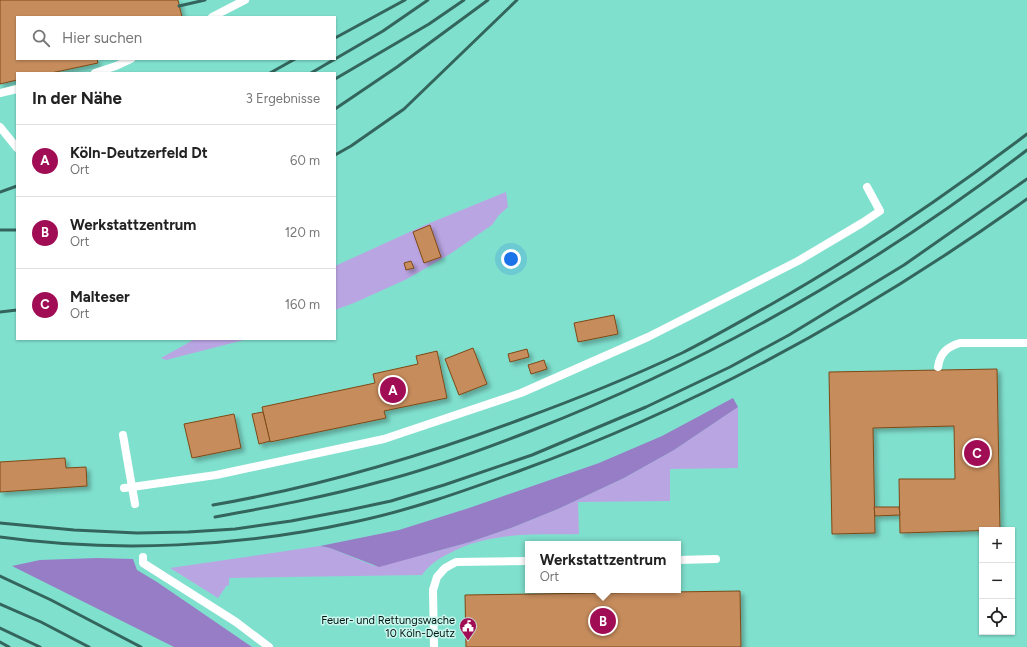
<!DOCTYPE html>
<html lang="de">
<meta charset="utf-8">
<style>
:root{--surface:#fff;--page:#f6f6f6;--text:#222;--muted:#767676;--line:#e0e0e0;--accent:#a00d54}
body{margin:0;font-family:Figtree,sans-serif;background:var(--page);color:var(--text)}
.controls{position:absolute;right:12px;bottom:12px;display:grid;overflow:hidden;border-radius:0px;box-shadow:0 1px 3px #0004}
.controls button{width:36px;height:36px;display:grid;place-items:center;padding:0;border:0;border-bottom:1px solid var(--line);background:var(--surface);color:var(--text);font:20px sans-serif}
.you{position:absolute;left:511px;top:259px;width:14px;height:14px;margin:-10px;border:3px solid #fff;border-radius:50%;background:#1a73e8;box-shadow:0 0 0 6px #1a73e833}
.badge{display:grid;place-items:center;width:26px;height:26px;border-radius:50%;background:var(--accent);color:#fff;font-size:13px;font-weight:700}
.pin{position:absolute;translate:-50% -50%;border:2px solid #fff;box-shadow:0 1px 4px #0006}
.popup{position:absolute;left:525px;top:541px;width:156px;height:52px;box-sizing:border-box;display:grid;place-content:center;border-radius:0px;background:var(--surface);filter:drop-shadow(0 1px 3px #0005);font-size:13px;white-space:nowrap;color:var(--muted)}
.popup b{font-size:15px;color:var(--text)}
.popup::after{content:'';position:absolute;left:50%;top:100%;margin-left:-8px;border:8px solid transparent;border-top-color:var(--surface)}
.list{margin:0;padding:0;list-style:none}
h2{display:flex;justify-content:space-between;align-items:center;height:52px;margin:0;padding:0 16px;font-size:17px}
h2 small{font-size:13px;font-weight:400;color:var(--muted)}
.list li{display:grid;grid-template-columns:26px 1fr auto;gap:12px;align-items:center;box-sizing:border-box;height:72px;padding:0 16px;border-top:1px solid var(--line)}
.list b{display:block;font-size:15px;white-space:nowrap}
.list p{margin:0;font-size:13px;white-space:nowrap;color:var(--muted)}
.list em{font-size:13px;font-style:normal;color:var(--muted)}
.icon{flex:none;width:22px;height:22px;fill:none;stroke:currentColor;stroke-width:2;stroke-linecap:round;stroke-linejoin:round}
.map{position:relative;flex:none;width:1027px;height:647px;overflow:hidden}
.search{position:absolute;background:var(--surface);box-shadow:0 1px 3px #0004;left:16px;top:16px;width:320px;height:44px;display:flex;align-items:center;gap:10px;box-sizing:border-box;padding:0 14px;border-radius:0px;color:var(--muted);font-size:15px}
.panel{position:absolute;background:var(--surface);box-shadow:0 1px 3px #0004;left:16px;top:72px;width:320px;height:268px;border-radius:0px}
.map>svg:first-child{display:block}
.green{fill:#baa5e3}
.forest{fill:#977dc5}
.building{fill:#c68c5c;stroke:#7e4916;filter:url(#shadow)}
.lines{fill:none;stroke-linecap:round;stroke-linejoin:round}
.lane{stroke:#fff;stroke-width:8}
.rail{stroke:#33655c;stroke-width:3}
.labels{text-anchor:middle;stroke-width:3;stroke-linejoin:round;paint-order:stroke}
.poi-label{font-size:11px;fill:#011410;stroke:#caf7ed;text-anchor:end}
</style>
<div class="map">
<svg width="1027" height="647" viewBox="0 0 1027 647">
<defs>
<filter id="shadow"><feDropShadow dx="3.5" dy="3.5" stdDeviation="2" flood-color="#0004"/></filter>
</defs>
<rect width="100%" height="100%" fill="#80e0ce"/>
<g class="green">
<path d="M 506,192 L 508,207 L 499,215 L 492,225 L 450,254 L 407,279 L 354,303 L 335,310 L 335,266 L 425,225 Z"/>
<path d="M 195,339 L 248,339 L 166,360 L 161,358 Z"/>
<path d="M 738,407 L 738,468 L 670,469 L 670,501 L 578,502 L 579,534 C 534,535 489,531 448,554 C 438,559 429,565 422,575 L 229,578 L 229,586 L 227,585 L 218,598 L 170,568 L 320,546 L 330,548 L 374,566 L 434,552 L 470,542 L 511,528 L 558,509 L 624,478 L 674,450 Z"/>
</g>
<g class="forest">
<path d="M 733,398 L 738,407 L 674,450 L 624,478 L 558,509 L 511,528 L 470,542 L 379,567 L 330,548 L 320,546 L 399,530 L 469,508 L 599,463 L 662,436 Z"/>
<path d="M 97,558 L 133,559 L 137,570 L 157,582 L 252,647 L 174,647 L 12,566 L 40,560 Z"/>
</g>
<g class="building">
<path d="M 0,0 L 178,0 L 182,17 L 17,17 L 17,59 L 97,59 L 98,63 L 51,73 L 17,73 L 17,80 L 0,84 Z"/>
<path d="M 430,225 L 441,257 L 424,263 L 413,232 Z"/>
<path d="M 411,261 L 414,268 L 406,270 L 404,263 Z"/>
<path d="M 614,315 L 618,334 L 578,342 L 574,323 Z"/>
<path d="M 473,348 L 487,384 L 459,395 L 445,359 Z"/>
<path d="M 527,349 L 529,357 L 510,362 L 508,354 Z"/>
<path d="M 437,351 L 447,398 L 384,411 L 386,418 L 270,442 L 262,407 L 375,383 L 373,374 L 418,364 L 416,356 Z"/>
<path d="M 544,360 L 547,369 L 531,374 L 528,365 Z"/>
<path d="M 997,369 L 1000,530 L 900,533 L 899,479 L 955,479 L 954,426 L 873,428 L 875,533 L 832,534 L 829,372 Z"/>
<path d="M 263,412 L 270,441 L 259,444 L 252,414 Z"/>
<path d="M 234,414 L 241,448 L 192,458 L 184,424 Z"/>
<path d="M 65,458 L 66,468 L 86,467 L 87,486 L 0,492 L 0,462 Z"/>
<path d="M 874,507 L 899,507 L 900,515 L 875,516 Z"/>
<path d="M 740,591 L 741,647 L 466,647 L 465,595 Z"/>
</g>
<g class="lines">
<g class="lane">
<path d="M 212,17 L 245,0"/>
<path d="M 95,73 L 116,66 L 131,59"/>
<path d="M 0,93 L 17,89"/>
<path d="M 0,127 L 17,148"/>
<path d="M 938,367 C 940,353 947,347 960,343 L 1027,343"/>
<path d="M 123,435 L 132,487 L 124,488"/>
<path d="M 135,504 L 132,487 L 216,475 L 384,439 L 521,393 L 648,337 L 798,261 L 862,223 L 880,211 L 867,187"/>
<path d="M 143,557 L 143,563 L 236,622 L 269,647"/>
<path d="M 678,560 L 716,559"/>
<path d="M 434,647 L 433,590 L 437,577 L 445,568 L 456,562 L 528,561"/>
</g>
<g class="rail">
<path d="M 179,6 L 205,0"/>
<path d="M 335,38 L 405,0"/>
<path d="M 270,73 L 295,59"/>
<path d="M 311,73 L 383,31 L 428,0"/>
<path d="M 335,79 L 429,24 L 464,0"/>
<path d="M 335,109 L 397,67 L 488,0"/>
<path d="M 335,155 L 351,146 L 404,109 L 517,0"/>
<path d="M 0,192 L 17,186"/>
<path d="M 0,230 L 17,230"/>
<path d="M 0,312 L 17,310"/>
<path d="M 213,505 C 317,487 419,457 519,420 C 574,400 629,378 682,353 C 712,338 741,321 770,305 C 860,254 945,196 1027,134"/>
<path d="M 215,517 C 270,507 325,497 379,482 C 431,469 482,450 533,430 C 710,361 876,266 1027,150"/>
<path d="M 0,523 L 74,530 L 137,533 L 188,532 L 235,529 L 291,521 L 349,510 L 391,501 L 444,485 L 532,455 L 646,407 L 730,367 L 789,335 L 904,265 L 1027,179"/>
<path d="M 0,537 C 115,553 240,547 354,522 C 411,510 464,491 519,471 C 701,405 869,312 1027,199"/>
<path d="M 0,576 L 51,600 L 141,647"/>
<path d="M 0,604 L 41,622 L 89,647"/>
<path d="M 0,628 L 40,647"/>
<path d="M 0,642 L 9,647"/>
</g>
</g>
<defs>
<g id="civic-pin" transform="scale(0.9)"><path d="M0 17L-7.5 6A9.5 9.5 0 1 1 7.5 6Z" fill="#a00d54" stroke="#caf7ed"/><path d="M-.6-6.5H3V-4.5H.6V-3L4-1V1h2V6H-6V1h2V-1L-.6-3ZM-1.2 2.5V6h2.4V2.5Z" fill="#fff"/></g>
</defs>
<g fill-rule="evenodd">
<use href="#civic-pin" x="468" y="626"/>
</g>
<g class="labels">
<g class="poi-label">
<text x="455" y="624">Feuer- und Rettungswache<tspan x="455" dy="13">10 Köln-Deutz</tspan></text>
</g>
</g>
</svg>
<div class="controls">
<button>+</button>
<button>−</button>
<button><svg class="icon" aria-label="locate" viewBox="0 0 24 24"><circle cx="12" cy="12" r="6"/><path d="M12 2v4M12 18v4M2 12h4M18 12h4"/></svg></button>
</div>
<div class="you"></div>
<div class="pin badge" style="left:393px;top:390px">A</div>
<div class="pin badge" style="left:603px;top:621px">B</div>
<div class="popup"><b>Werkstattzentrum</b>Ort</div>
<div class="pin badge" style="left:977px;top:453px">C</div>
<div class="search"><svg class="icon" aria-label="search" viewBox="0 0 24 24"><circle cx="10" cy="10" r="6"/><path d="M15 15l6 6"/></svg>Hier suchen</div>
<section class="panel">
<h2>In der Nähe<small>3 Ergebnisse</small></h2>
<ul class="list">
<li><span class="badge">A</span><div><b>Köln-Deutzerfeld Dt</b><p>Ort</p></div><em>60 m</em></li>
<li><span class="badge">B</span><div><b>Werkstattzentrum</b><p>Ort</p></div><em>120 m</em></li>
<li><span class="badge">C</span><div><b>Malteser</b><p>Ort</p></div><em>160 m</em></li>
</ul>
</section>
</div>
